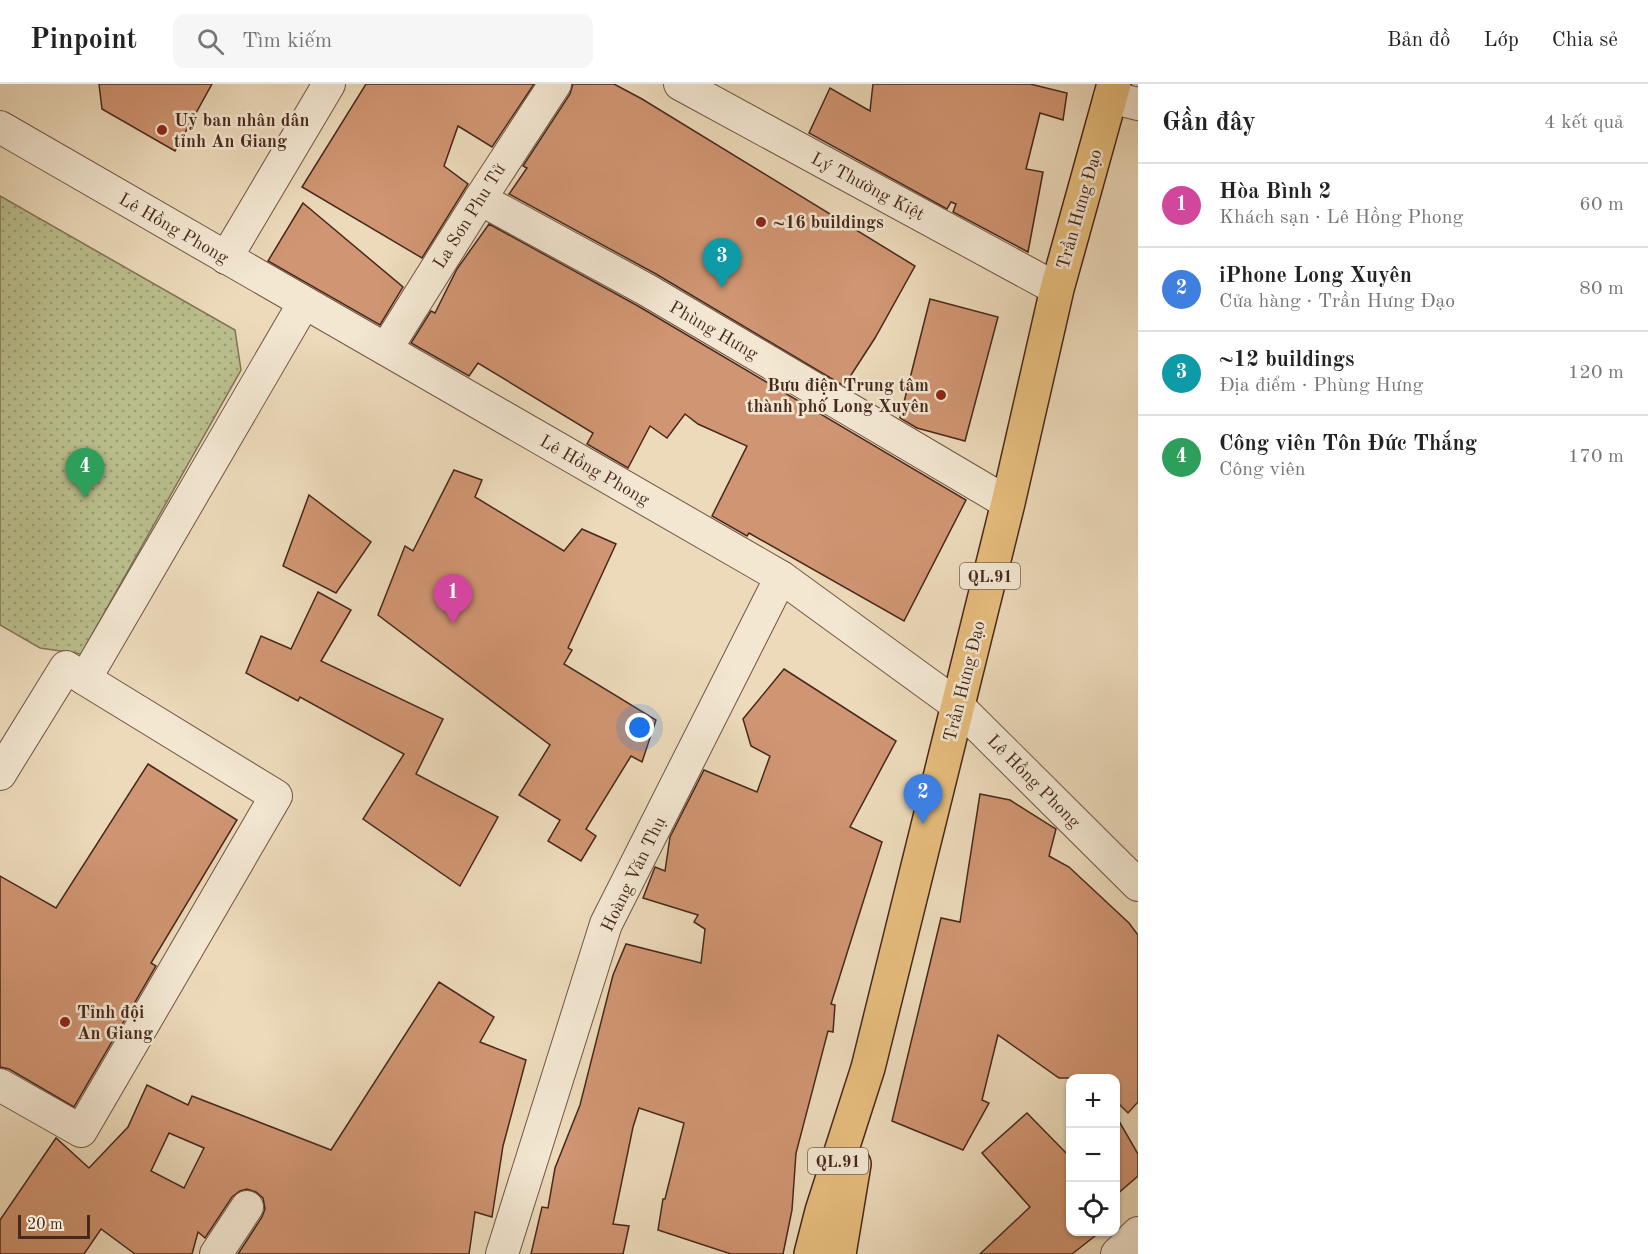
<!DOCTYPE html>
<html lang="vi">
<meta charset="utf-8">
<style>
:root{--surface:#fff;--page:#f6f6f6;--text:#222;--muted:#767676;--line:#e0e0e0;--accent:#ea580c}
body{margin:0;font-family:"Old Standard TT",serif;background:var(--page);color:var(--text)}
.controls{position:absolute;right:18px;bottom:18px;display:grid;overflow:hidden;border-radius:12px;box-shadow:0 2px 4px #0004}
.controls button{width:54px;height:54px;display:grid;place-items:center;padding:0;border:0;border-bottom:2px solid var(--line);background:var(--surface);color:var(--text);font:30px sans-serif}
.scale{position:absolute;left:18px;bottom:15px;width:72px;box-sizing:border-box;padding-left:6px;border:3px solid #48281d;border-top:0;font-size:16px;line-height:21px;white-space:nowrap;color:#48281d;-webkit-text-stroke:4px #f3e7d2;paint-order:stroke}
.you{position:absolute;left:640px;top:644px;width:21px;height:21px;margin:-15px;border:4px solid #fff;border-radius:50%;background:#1a73e8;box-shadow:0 0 0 9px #1a73e833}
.badge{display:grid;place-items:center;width:39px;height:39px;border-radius:50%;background:var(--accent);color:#fff;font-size:20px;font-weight:700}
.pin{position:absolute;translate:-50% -50px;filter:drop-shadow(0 2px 3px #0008)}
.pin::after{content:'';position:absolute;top:32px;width:21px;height:18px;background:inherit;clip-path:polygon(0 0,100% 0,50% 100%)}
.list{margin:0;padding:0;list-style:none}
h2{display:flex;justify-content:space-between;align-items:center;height:78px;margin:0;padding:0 24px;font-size:26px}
h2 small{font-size:20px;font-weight:400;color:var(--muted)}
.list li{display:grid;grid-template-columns:39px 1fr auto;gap:18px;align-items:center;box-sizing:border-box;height:84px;padding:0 24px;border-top:2px solid var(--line)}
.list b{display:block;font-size:22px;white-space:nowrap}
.list p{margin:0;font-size:20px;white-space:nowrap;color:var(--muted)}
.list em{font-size:20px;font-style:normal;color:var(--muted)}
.icon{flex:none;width:33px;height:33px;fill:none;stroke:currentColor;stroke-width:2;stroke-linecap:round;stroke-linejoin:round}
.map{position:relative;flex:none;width:1138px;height:1170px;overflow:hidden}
header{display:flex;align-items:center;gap:36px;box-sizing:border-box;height:84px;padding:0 30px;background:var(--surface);border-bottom:2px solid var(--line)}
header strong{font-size:28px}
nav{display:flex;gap:33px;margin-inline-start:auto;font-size:21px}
.search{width:420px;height:54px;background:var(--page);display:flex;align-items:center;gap:15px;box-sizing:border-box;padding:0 21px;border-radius:12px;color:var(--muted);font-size:22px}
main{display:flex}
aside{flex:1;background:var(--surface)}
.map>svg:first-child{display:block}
.park{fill:url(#park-dots);stroke:#817355;stroke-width:1.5}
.building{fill:#d09572;stroke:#48281d;stroke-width:1.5;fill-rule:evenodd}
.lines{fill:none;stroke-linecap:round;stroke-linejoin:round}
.minor-casing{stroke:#715444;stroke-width:34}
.highway-casing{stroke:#48281d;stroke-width:36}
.minor{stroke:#f3e7d2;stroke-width:32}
.highway{stroke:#e6bd7d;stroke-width:33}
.poi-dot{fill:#8f2418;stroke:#f3e7d2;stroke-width:2}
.labels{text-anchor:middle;stroke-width:5;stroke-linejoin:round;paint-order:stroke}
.shield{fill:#f3e7d2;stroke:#7b6153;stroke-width:1.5}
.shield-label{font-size:16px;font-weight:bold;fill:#48281d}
.poi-label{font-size:18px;font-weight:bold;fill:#48281d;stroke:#f3e7d2;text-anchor:start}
.street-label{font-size:18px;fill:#48281d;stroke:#f3e7d2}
</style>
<header>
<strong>Pinpoint</strong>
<div class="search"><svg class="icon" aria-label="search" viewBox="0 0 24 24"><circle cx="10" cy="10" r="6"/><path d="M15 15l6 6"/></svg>Tìm kiếm</div>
<nav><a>Bản đồ</a><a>Lớp</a><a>Chia sẻ</a></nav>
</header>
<main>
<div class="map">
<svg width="1138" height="1170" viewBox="0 0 1138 1170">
<defs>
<pattern id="park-dots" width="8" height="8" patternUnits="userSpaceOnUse" patternTransform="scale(1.5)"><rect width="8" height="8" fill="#babe8d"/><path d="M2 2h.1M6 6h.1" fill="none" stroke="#999a73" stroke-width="1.8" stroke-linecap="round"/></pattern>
</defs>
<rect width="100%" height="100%" fill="#ecdaba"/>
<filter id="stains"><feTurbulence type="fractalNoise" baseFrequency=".00333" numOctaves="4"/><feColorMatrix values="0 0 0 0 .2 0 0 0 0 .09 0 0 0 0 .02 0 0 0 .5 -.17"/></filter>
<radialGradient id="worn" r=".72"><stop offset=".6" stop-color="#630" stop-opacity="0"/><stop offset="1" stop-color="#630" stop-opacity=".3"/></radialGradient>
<path class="park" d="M 0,112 L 235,246 L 241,286 L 81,570 L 40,564 L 0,541 Z"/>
<g class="building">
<path d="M 99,0 L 212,0 L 175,67 L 102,25 Z"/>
<path d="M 366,0 L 534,0 L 492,63 L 458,42 L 444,82 L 468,100 L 422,174 L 302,103 Z"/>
<path d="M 573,0 L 614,0 L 642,15 L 915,182 L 875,254 L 844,302 L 656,190 L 509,110 L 527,84 L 523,82 L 570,10 Z"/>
<path d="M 873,0 L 1030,0 L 1067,9 L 1063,36 L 1040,29 L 1026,85 L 1043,88 L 1028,168 L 953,128 L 956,120 L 951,118 L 947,125 L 809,49 L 830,4 L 870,27 Z"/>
<path d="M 303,119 L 403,203 L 380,241 L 268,177 Z"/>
<path d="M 489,140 L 638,222 L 966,416 L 904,537 L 749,449 L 747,452 L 712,432 L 747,362 L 698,340 L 685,330 L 667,354 L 650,342 L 628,384 L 587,360 L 593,349 L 478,279 L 469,292 L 411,259 L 431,227 L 435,229 L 457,185 Z"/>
<path d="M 930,215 L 998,233 L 965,357 L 917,344 L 900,334 Z"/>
<path d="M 454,386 L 482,396 L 475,413 L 564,467 L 582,445 L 616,460 L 568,564 L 572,566 L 564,580 L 656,636 L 642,678 L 631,672 L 586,745 L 596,752 L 581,777 L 548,757 L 560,736 L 519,711 L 550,661 L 378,531 L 405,462 L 413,467 Z"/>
<path d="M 309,411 L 371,458 L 336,509 L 283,482 Z"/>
<path d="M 318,508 L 351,526 L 321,577 L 443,635 L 416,690 L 498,733 L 460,802 L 363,735 L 404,670 L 300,613 L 298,617 L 246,589 L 261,552 L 291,565 Z"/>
<path d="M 784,585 L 896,657 L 850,743 L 882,758 L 831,920 L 835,921 L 833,948 L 828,947 L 796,1069 L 792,1126 L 783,1170 L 731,1170 L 658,1146 L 663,1115 L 665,1115 L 684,1039 L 639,1024 L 633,1043 L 613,1140 L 629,1142 L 623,1170 L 531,1170 L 542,1123 L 548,1124 L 555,1084 L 580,1021 L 613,891 L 626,860 L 701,879 L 705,845 L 694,838 L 698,831 L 643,814 L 655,783 L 665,787 L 670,753 L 704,686 L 757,708 L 770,672 L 751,662 L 743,635 Z"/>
<path d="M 148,680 L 237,736 L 151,879 L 156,882 L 74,1023 L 9,985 L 0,983 L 0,792 L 56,824 Z"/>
<path d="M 980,710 L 1010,716 L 1056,745 L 1049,772 L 1069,783 L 1129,839 L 1138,851 L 1138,1018 L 1128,1029 L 1116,1017 L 1116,994 L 1059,994 L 998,951 L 982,1016 L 989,1019 L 963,1066 L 892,1037 L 941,834 L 960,838 Z"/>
<path d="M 439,898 L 494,933 L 480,958 L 526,976 L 503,1062 L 492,1133 L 475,1128 L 469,1170 L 238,1170 L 262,1133 L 265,1125 L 263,1114 L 256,1108 L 247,1105 L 240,1107 L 232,1113 L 205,1154 L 198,1148 L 192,1170 L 135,1170 L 101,1145 L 84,1170 L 0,1170 L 0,1136 L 56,1054 L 89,1084 L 128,1043 L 147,1001 L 188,1021 L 192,1012 L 331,1066 ZM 169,1049 L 204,1064 L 184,1104 L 151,1087 Z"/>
<path d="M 1027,1029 L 1071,1074 L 1071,1148 L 1100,1148 L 1072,1170 L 980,1170 L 1030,1123 L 982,1069 Z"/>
<path d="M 1116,1032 L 1138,1070 L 1138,1092 L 1116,1111 Z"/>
</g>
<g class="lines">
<g class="minor-casing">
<g id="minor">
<path d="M 680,0 L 1057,205"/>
<path d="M 1110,13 L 1138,20"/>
<path d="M 0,43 L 781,493 L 957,621 L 1138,801"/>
<path d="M 480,115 L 647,206 L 1008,419"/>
<path d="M 226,174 L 329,0"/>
<path d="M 386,265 L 480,115 L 555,0"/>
<path d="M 0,690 L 66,583 L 85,595"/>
<path d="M 0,1001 L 81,1047 L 276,712 L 85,595 L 304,219"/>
<path d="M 216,1170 L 247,1123"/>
<path d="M 502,1170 L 606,840 L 781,493"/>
<path d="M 1117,1170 L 1138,1149"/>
</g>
</g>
<g class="highway-casing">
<g id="highway">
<path d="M 811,1170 L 822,1127 L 868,984 L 1008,419 L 1057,205 L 1114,0"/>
<path d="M 839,1170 L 854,1080"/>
</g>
</g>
<use href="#minor" class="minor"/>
<use href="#highway" class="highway"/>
</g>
<g class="poi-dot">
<circle cx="162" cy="46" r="6"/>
<circle cx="761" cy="138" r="6"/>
<circle cx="941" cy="311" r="6"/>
<circle cx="65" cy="938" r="6"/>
</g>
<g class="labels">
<g class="shield">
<rect x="960" y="479" width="60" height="26" rx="4.5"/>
<rect x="808" y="1064" width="60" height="26" rx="4.5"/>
</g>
<g class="shield-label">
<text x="990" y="498">QL.91</text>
<text x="838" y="1083">QL.91</text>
</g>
<g class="poi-label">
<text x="174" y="42">Uỷ ban nhân dân<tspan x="174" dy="21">tỉnh An Giang</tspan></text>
<text x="773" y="144">~16 buildings</text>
<text x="929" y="307" text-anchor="end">Bưu điện Trung tâm<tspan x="929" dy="21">thành phố Long Xuyên</tspan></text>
<text x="77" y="934">Tỉnh đội<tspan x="77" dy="21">An Giang</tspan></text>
</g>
<g class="street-label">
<text transform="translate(868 102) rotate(28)" y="6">Lý Thường Kiệt</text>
<text transform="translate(1079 125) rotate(-74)" y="6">Trần Hưng Đạo</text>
<text transform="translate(469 132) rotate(-58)" y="6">La Sơn Phu Tử</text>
<text transform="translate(174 144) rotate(30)" y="6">Lê Hồng Phong</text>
<text transform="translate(714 246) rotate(30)" y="6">Phùng Hưng</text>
<text transform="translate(595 386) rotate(30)" y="6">Lê Hồng Phong</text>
<text transform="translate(964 597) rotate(-76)" y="6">Trần Hưng Đạo</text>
<text transform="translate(1034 697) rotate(45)" y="6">Lê Hồng Phong</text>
<text transform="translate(633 790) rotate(-64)" y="6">Hoàng Văn Thụ</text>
</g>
</g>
<rect width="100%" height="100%" filter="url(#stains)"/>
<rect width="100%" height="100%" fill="url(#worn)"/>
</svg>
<div class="controls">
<button>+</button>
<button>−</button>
<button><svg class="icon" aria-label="locate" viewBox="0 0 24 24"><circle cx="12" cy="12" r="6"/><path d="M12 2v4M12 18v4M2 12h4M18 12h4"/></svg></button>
</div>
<div class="scale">20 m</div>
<div class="you"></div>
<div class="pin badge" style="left:453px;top:540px;background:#d1479c">1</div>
<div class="pin badge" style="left:923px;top:740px;background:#3f7fe0">2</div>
<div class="pin badge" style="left:722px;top:204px;background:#0f9aa8">3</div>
<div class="pin badge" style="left:85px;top:414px;background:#2e9e5b">4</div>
</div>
<aside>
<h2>Gần đây<small>4 kết quả</small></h2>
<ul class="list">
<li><span class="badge" style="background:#d1479c">1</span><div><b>Hòa Bình 2</b><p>Khách sạn · Lê Hồng Phong</p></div><em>60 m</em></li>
<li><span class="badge" style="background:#3f7fe0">2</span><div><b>iPhone Long Xuyên</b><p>Cửa hàng · Trần Hưng Đạo</p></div><em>80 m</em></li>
<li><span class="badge" style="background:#0f9aa8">3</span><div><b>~12 buildings</b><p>Địa điểm · Phùng Hưng</p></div><em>120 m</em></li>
<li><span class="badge" style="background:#2e9e5b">4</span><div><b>Công viên Tôn Đức Thắng</b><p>Công viên</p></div><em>170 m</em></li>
</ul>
</aside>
</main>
